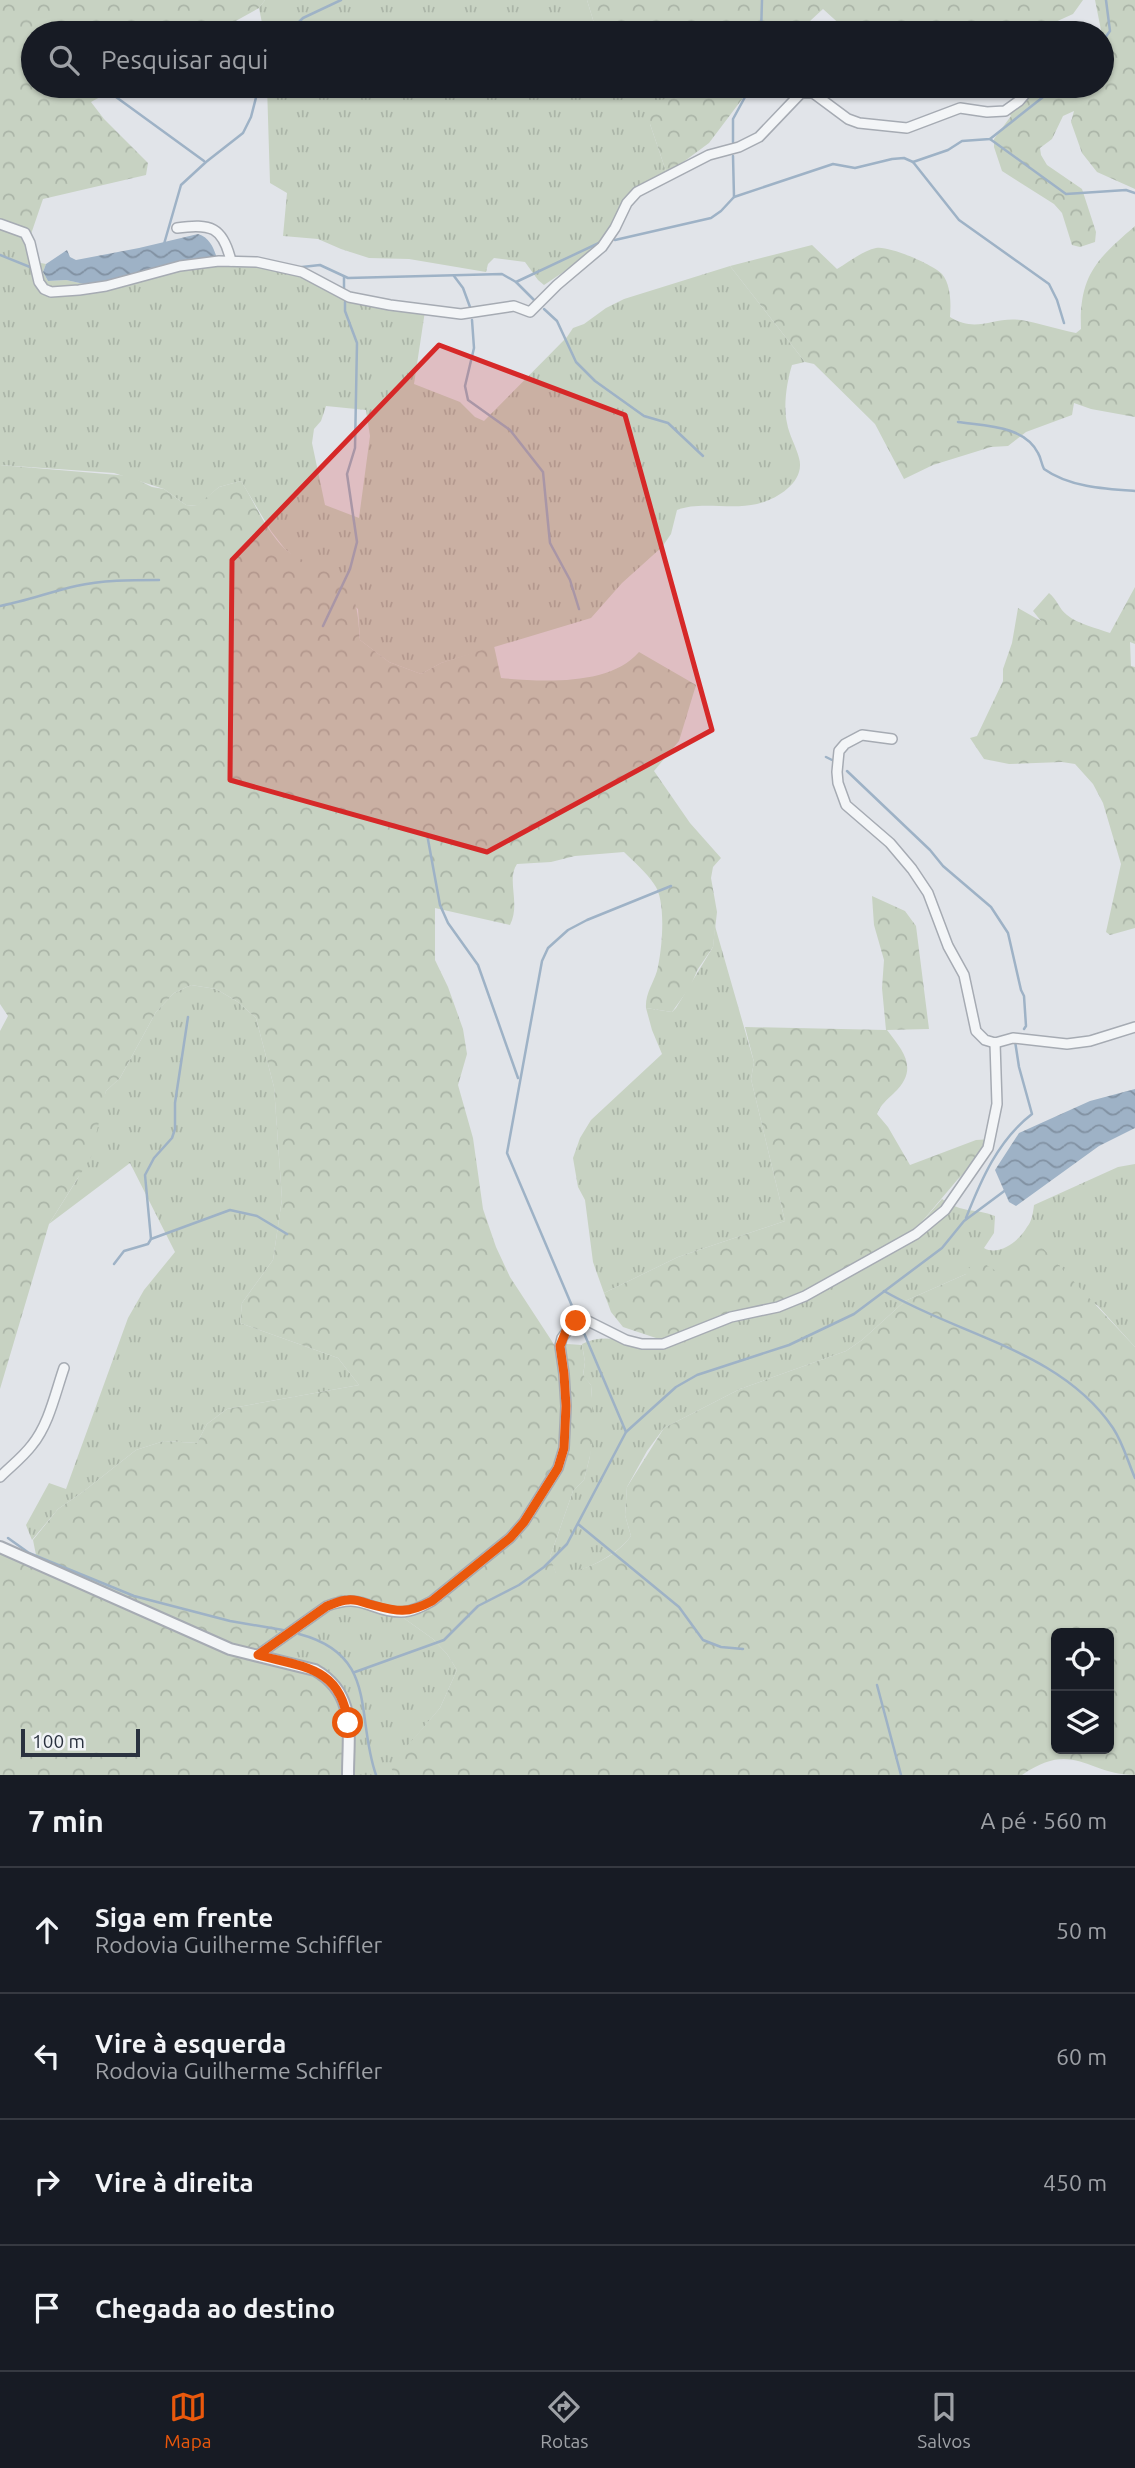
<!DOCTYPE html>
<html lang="pt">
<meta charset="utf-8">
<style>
:root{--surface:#171b24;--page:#242831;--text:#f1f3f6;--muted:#9ea1a6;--line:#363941;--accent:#ea580c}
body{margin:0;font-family:Ubuntu,sans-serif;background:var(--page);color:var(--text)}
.controls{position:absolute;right:21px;bottom:21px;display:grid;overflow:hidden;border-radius:10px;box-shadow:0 2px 5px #0004}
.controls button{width:63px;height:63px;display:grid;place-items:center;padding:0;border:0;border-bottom:2px solid var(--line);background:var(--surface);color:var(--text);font:35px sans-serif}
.scale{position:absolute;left:21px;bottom:18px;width:119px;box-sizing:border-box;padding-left:7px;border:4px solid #2a323f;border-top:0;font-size:19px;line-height:24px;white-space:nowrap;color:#2a323f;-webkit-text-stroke:5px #f0f3f6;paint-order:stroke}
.stop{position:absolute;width:21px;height:21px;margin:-16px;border:5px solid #ea580c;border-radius:50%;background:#fff}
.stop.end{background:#ea580c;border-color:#fff;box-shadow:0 2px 7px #0008}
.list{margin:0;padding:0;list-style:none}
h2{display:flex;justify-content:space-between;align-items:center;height:91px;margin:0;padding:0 28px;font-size:30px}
h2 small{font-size:23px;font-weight:400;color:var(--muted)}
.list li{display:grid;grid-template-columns:46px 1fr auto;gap:21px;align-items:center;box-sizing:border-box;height:126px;padding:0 28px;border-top:2px solid var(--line)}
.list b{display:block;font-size:26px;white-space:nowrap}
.list p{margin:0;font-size:23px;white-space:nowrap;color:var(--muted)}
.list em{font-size:23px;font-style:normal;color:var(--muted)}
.icon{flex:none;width:38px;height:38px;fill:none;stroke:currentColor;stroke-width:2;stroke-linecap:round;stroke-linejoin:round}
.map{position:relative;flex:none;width:1135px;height:1775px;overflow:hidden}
.search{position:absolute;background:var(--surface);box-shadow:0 2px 5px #0004;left:21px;right:21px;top:21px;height:77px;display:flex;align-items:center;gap:18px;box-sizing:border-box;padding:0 24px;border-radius:38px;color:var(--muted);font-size:26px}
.sheet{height:595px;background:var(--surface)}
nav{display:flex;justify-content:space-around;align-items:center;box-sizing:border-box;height:98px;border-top:2px solid var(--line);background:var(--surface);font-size:19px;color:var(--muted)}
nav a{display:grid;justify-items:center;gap:4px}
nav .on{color:var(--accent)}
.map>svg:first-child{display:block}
.grass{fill:url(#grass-tufts);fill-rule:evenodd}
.forest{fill:url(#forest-crowns);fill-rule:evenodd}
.water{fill:url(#water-waves)}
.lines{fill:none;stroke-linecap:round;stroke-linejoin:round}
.stream{stroke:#9eb2c6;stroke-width:2.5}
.minor-casing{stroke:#a6abb3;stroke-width:12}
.tertiary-casing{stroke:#a6abb3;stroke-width:14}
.minor{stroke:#f3f5f7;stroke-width:9}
.tertiary{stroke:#f3f5f7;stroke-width:10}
.route{stroke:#ea580c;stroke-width:9}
.marked{fill:#d62828;fill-opacity:0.2;stroke:#d62828;stroke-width:5;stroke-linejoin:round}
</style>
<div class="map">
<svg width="1135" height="1775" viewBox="0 0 1135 1775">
<defs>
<pattern id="grass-tufts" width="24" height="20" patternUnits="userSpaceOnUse" patternTransform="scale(1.75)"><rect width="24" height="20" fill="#c7d2c2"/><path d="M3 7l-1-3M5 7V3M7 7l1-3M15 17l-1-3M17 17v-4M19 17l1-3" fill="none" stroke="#abb5a8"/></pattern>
<pattern id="forest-crowns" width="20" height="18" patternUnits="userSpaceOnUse" patternTransform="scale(1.75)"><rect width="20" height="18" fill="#c7d2c2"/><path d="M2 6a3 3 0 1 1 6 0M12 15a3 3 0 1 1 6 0" fill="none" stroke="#abb5a8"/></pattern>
<pattern id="water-waves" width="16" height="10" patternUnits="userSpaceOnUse" patternTransform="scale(1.75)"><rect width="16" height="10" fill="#9eb2c6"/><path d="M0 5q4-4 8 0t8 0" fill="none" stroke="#8191a2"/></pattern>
</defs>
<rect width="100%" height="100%" fill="#e1e4e9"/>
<g class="grass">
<path d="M 265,0 L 587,0 L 597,33 L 264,33 L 259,8 Z"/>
<path d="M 267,86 L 642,86 C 650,96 655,97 668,97 L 650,124 L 667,174 L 639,189 L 595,251 L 544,285 L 538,280 L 525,262 L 494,258 L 488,264 L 486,272 L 409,259 L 369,258 L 341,249 L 318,239 L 283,236 L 287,193 L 270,183 Z"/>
<path d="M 0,227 L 30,237 L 36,262 L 46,264 L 43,272 L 48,281 L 66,280 L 98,287 L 210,262 L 300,269 L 344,298 L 425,311 L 414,384 L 460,402 L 475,417 L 484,421 L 567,337 L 573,328 L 584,324 L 606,308 L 624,299 L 730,266 L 805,362 L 792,365 C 787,381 783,406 787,423 C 789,435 796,446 799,458 C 806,482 776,500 757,504 C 731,510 699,501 677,510 L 671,534 L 662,547 L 622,583 L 591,618 L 441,663 L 421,674 L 389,662 L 360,640 L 358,609 L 285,549 L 271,531 L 241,481 L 219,487 L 197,506 L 186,505 L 164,489 L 114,473 L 0,465 ZM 326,406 L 366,410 L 370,436 L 359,518 L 325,505 L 312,443 L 314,429 L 321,421 Z"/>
<path d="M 715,926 L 754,1062 L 751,1079 L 785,1221 L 678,1257 L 604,1293 L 593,1262 L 585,1200 L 578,1187 L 573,1158 L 580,1138 L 591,1120 L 662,1054 L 652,1030 L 646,1008 L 672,1012 L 676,1008 L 713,947 Z"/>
<path d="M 191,985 L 216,989 L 238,1002 L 256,1018 L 274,1087 L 282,1199 L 273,1260 L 242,1303 L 240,1323 L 338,1358 L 359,1385 L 227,1409 L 207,1424 L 197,1443 L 164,1441 L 136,1450 L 84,1491 L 58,1509 L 32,1540 L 26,1525 L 49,1483 L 66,1489 L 128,1318 L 144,1290 L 175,1252 L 130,1163 L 49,1224 L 78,1178 L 106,1091 L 120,1078 L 156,1012 L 174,993 Z"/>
<path d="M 1135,1164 L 1135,1347 L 1097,1305 L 995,1271 L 966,1274 L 905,1301 L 862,1340 L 846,1351 L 740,1389 L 664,1428 L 647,1451 L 627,1487 L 625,1515 L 631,1536 C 616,1556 582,1574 556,1574 L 550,1557 L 573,1491 L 584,1480 L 590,1456 L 592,1397 L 591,1385 L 583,1376 L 585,1362 L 582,1344 C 605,1332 629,1343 654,1346 L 914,1231 L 942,1199 C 963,1214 975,1208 995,1216 L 994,1233 L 984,1248 C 999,1257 1020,1240 1027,1227 C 1032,1221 1033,1213 1034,1205 L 1118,1167 Z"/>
<path d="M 333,1603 L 398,1614 L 433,1639 L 447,1654 L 457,1670 L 440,1708 L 391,1766 L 395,1775 L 349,1775 L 264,1660 Z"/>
</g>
<g class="forest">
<path d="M 0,0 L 265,0 L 259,8 L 214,33 L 33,33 L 33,86 L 120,86 L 91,102 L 104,119 L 148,163 L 146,175 L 43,199 L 30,237 L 0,227 Z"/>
<path d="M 587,0 L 1083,0 L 1073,14 L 1031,33 L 853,32 L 844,28 L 823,9 L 797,33 L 597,33 Z"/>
<path d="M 1095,0 L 1135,0 L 1135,189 L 1097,172 L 1082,153 L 1071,122 L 1074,111 L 1063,116 L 1052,139 L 1040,148 L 1041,155 L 1047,165 L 1082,189 L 1096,232 L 1095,242 L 1080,247 L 1072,245 L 1062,213 L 1054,204 L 1002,171 L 994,147 L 994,139 L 1011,116 L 1004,107 L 1028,86 L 1102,86 L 1102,33 L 1097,33 L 1101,30 Z"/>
<path d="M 642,86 L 752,86 L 709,143 L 667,174 L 650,124 L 648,108 L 666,98 C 655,97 649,95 642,86 Z"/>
<path d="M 1135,226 L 1135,417 L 1091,409 L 1074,403 L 1072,415 L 1026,432 L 1008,446 L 991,447 L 933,465 L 904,479 L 875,424 L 814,364 L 805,362 L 730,266 L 812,245 L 837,269 C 849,262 862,251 876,248 C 888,245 934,265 942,274 C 951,285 951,303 950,317 C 977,334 993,316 1021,320 C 1039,323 1057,329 1076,333 L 1081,329 C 1079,275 1097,259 1135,226 Z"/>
<path d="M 0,465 L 130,476 L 152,487 L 164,489 L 186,505 L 196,506 L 219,487 L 241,481 C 255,503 266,531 285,549 C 293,556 303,560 313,565 C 355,584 357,596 360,640 L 389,662 L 421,674 L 441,663 L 494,646 L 501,678 C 542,682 610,686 639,652 L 696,685 L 679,741 L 654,771 L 690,823 L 721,858 L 713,867 L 711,878 L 717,912 L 713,947 L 698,969 L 690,987 L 672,1012 L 646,1008 C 645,994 653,984 657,971 C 662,952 667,900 654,884 C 646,872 634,862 624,852 L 575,856 L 551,862 L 517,864 C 506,880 521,903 510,925 L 435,908 L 435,960 L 448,987 L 463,1029 L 467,1054 L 458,1085 L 473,1138 L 483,1209 L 496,1247 L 510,1277 L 557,1349 L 567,1344 L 582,1345 L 585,1362 L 583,1375 L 591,1385 L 592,1398 L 593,1439 L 590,1456 L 584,1480 L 573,1491 L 550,1557 L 556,1573 C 581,1574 616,1557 631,1536 L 625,1515 L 627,1487 L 664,1428 L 740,1389 L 846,1351 L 862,1340 L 905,1301 L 966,1274 L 975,1258 L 996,1271 L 1037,1242 L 1135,1347 L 1135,1775 C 1087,1775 1074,1739 1022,1775 L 395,1775 L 390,1766 L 440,1708 L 457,1670 L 447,1654 L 433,1639 L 398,1614 L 333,1603 L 265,1660 C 280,1664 299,1667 312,1675 C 348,1697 345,1738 349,1775 L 0,1775 L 0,1552 L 27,1561 L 39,1570 L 33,1540 L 58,1509 L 84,1491 L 136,1450 L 164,1441 L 197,1443 L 207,1424 L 227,1409 L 359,1385 L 338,1358 L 240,1323 L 242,1303 L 273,1260 L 282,1199 L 274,1087 L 256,1018 L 238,1002 L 216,989 L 191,985 L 174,993 L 156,1012 L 120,1078 L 106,1091 L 91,1157 L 49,1224 L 0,1389 L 0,1031 L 8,1016 L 0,1004 ZM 1056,1633 L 1109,1633 L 1109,1749 L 1056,1749 Z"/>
<path d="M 1135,587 L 1135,644 L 1130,642 L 1131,666 L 1135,667 L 1135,928 L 1110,935 L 1106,932 L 1121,864 L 1103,803 L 1093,784 L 1075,764 L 1062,762 L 1009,764 L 984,759 L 970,738 L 977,736 L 1003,681 L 1003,669 L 1012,643 L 1018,608 L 1041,621 L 1033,611 L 1049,593 C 1057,599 1059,609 1067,615 C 1078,624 1096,628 1110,633 Z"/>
<path d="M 872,896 L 905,911 L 916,926 L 929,1029 L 887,1030 C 904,1052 919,1069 894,1093 C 887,1100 881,1104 877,1114 L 888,1127 L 910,1165 L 976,1140 L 992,1139 L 979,1159 L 958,1179 L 914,1231 L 828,1285 L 668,1342 L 623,1327 L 611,1312 L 604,1293 L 678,1257 L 785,1221 L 751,1079 L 754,1062 L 745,1027 L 886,1030 L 882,988 L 884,960 L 874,925 Z"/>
</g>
<g class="water">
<path d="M 198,234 C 210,238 213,247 217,258 L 98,287 L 66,280 L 48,281 L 43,272 L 46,264 L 67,250 L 70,257 L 76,260 L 139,248 Z"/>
<path d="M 1135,1089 L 1135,1128 L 1099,1146 L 1016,1206 L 1009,1202 L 995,1170 L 1019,1133 L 1090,1101 Z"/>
</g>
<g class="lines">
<g class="stream">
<path d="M 288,33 L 303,18 L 341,0"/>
<path d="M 761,33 L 762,0"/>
<path d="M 1102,42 L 1110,31 L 1106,0"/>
<path d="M 105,89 L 204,161"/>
<path d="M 990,139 L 1066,194 L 1126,190 L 1135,193"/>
<path d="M 733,142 L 733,119 L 751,86"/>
<path d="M 733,156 L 734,197"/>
<path d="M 913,162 L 948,150 L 962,141 L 990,139 L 1057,86"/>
<path d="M 615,240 L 711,218 L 721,211 L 734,197 L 833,164 L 855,168 L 892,159 L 904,158 L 913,162 L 959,220 L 1049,284 L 1057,300 L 1064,323"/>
<path d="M 164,244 L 181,185 L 206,162 L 243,133 L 251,117 L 259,86"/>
<path d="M 0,255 L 30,267"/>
<path d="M 302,267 L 320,265 L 348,278 L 502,274 L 516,282 L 534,300"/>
<path d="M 454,276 L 463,288 L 470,307"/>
<path d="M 344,277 L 344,289"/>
<path d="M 516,282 L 601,242"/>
<path d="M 544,309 L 557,321 L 576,362 L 595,381 L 644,416 L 668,423 L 703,456"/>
<path d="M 472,320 L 474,348 L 465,386 L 468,400 L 510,430 L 543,472 L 550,543 L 570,580 L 579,609"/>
<path d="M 958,422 C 984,426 1024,425 1038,453 C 1041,458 1041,463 1044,469 C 1069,487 1105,489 1135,491"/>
<path d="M 0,606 C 26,601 50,592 76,586 C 102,580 131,580 159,580"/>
<path d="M 323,626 L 350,569 L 357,542 L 347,474 L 355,448 L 357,343 L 345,311 L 345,302"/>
<path d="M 826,757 L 836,762"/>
<path d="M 847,771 L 930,850 L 943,866 L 991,907 L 1008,933 L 1021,990 L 1024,996 L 1026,1026 L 1024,1029"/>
<path d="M 427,834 L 440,905 L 448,923 L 478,965 L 518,1078"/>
<path d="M 966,1218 C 981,1180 998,1140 1032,1114 L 1019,1067 L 1015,1041"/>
<path d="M 151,1239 L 145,1175 L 154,1158 L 172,1138 L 175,1129 L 175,1103 L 188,1017"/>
<path d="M 114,1264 L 124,1251 L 148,1244 L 151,1239 L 230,1210 L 257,1216 L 287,1234"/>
<path d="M 884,1291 C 961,1336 1061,1351 1113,1428 C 1123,1443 1128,1462 1135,1478"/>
<path d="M 575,1313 L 507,1153 L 542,961 L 548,948 L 568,930 L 587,920 L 671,886"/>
<path d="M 581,1326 L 626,1432"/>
<path d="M 578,1524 L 679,1607 L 703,1640 L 721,1647 L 743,1649"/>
<path d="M 8,1538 L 29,1553 L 134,1596 L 230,1621 L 283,1630"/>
<path d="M 299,1634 C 379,1655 355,1715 376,1775"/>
<path d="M 355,1672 L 444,1640 L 478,1606 L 519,1585 L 544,1567 L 567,1544 L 626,1432 L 676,1387 L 697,1375 L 789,1345 L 854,1314 L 942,1248 L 964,1221 L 1007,1189"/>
<path d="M 877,1685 L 901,1775"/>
</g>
<g class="minor-casing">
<g id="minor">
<path d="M 0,224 L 25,233 L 30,243 L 39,282 L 44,289 L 51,292 L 79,290 L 106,286 L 180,266 L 219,261 L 257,262 L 302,272 L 349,297 L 390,305 L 461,314 L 514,306 L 530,312 L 557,285 L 602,247 L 615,228 L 627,203 L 637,192 L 709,155 L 739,147 L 759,137 L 801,93 L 813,93 L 848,119 L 859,123 L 907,128 L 960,108 L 987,112 L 1005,111 L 1019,101 L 1032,86"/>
<path d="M 177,228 C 211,223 223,227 231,261"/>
<path d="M 892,739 L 862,735 L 845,744 L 839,751 L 837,772 L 838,783 L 846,805 L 890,843 L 912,869 L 928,893 L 948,946 L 964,975 L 976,1031 L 985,1040 L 995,1043 L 1013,1038 L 1067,1044 L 1090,1041 L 1135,1027"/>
<path d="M 0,1477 C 10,1467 23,1457 32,1445 C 49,1424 55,1394 64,1368"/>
<path d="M 258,1655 L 327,1606 C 364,1592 370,1612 401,1612 C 412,1612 423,1606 432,1601 L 510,1538 L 524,1522 L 558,1468 L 564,1448 L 566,1406 L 564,1374 L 560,1346 L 562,1338 L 573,1323 L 584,1319 L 626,1340 L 642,1344 L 663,1344 L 731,1317 L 778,1307 L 805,1296 L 916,1234 L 945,1210 L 988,1148 L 997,1104 L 995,1043"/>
</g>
</g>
<g class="tertiary-casing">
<path id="tertiary" d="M 0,1547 L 230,1649 L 315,1670 C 357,1694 348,1733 348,1775"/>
</g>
<use href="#minor" class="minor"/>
<use href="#tertiary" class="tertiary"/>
</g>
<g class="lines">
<path class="route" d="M 348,1723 C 341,1667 303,1667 258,1655 L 327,1606 C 333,1604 341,1600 348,1600 C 355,1599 363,1602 369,1604 C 396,1611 406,1615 432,1601 L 510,1538 L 524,1522 L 558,1468 L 564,1448 L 566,1406 L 564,1374 L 560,1346 L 566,1331 L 576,1321"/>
</g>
<path class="marked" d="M 439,345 L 625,415 L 712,730 L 487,852 L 230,780 L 232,560 Z"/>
</svg>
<div class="controls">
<button><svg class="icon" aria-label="locate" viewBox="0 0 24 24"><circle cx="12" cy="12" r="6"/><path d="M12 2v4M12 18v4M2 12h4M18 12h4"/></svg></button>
<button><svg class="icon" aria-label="layers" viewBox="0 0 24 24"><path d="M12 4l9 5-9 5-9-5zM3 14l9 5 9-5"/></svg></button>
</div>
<div class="scale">100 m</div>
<div class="stop" style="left:348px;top:1723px"></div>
<div class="stop end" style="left:576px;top:1321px"></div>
<div class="search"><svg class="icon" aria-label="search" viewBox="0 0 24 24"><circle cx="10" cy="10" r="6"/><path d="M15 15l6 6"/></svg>Pesquisar aqui</div>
</div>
<section class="sheet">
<h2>7 min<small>A pé · 560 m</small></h2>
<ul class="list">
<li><svg class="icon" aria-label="ahead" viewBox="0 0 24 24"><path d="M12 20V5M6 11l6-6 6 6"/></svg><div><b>Siga em frente</b><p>Rodovia Guilherme Schiffler</p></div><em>50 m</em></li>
<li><svg class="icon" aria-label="left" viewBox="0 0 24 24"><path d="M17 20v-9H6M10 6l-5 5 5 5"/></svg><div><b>Vire à esquerda</b><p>Rodovia Guilherme Schiffler</p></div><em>60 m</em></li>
<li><svg class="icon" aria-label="right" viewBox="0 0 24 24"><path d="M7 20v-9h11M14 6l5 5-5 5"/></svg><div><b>Vire à direita</b></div><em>450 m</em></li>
<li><svg class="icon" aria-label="arrive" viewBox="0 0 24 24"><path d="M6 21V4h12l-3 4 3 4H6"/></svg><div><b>Chegada ao destino</b></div></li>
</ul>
</section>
<nav>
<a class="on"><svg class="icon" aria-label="map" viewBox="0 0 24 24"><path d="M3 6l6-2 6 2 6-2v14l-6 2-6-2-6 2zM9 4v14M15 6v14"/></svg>Mapa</a>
<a><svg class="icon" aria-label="directions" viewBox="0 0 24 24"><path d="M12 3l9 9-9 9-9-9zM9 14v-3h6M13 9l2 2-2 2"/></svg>Rotas</a>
<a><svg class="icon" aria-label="saved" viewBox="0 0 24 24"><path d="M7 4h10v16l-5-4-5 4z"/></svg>Salvos</a>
</nav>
